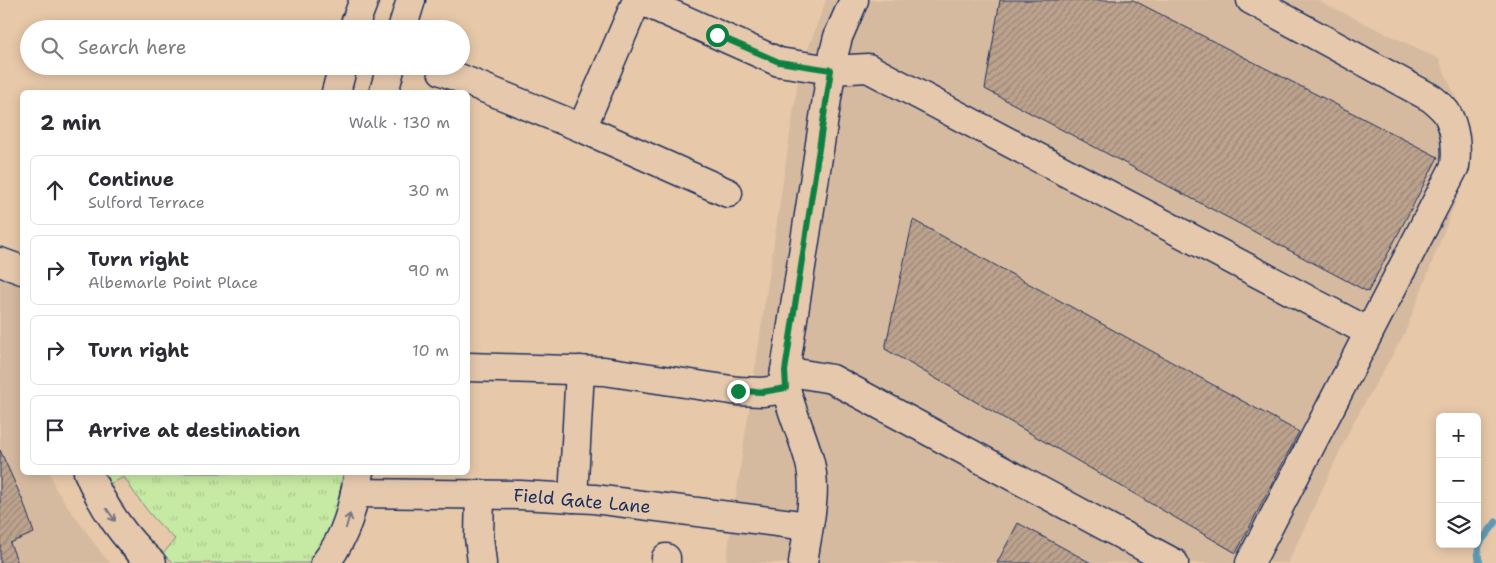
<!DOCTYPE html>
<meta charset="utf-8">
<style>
:root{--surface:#fff;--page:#f2f2f3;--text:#2b2b33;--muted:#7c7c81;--line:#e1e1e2}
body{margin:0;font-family:"Shantell Sans",sans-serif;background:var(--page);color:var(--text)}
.controls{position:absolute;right:15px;bottom:15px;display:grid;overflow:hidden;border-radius:8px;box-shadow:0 2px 12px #0003}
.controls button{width:45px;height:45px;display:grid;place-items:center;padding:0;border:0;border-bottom:1px solid var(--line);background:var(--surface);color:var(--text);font:25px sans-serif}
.stop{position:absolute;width:15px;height:15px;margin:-11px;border:4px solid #0b8043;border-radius:50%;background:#fff}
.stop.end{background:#0b8043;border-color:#fff;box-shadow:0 1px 5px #0008}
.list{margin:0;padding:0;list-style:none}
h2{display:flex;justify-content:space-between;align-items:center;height:65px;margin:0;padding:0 20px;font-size:21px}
h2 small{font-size:16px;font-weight:400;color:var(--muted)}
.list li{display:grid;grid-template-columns:32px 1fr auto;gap:15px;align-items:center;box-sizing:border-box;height:70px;margin:0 10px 10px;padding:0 10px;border:1px solid var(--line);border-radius:8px}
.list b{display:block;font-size:19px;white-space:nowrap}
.list p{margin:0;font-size:16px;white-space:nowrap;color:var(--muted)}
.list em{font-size:16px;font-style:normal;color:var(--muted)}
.icon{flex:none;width:28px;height:28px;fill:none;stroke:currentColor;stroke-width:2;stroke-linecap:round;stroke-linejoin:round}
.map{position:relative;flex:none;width:1496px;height:563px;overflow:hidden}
.search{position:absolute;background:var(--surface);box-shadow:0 2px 12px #0003;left:20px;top:20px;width:450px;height:55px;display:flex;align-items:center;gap:12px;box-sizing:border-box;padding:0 18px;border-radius:28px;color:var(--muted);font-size:19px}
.panel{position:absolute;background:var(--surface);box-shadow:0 2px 12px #0003;left:20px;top:90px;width:450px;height:385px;border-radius:8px}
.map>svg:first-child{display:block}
.built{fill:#d6baa0}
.park{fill:url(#park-tufts);stroke:#708c80}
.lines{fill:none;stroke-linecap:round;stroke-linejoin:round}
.stream{stroke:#6199b5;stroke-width:7}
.building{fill:url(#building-hatch);stroke:#1b2f5e}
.minor-casing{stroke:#1b2f5e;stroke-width:31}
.minor{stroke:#e6c9ad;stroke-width:28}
.oneway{stroke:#767482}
.route{stroke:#0b8043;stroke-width:6}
.labels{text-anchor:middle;stroke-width:4.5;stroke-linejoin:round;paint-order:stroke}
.street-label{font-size:18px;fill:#1b2f5e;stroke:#e6c9ad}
</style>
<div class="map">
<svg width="1496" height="563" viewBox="0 0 1496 563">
<defs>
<pattern id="park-tufts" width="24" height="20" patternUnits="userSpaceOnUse" patternTransform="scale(1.25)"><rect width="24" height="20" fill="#c6e9a3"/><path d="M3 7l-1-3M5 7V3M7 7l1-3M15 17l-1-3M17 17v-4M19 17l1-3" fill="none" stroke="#aac88f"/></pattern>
<pattern id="building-hatch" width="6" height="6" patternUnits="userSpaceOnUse" patternTransform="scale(1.25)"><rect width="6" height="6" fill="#bda38e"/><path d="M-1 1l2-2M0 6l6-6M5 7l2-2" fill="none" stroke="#998577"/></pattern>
</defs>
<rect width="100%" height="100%" fill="#e7c8a9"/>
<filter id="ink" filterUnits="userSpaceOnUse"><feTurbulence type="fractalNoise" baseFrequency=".02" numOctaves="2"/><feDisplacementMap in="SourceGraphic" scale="10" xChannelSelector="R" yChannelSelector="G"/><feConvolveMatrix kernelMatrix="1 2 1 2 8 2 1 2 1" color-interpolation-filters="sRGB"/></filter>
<g filter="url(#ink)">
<g class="built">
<path d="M 826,0 L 1317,0 L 1439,59 L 1472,136 L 1468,169 L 1405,333 L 1353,423 L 1288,563 L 726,563 L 799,74 Z"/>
<path d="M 0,252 L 22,263 L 22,472 L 50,473 L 55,488 L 105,558 L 111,563 L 0,563 Z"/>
</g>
<path class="park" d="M 104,473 L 347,473 C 338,507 333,536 308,563 L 174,563 L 163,554 L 175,539 C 154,521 139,501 124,477 L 109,484 Z"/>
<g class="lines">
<path class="stream" d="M 1480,563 C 1473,543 1486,537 1496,522"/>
</g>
<g class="building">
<path d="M 1000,0 L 1133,0 L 1438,157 L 1368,292 L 985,89 Z"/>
<path d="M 913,220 L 1299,432 L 1236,553 L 885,349 Z"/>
<path d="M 0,450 L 23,501 L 34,533 L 10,543 L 18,563 L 0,563 Z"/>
<path d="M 1018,523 L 1091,563 L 997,563 Z"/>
</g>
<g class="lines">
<g class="minor-casing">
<g id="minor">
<path d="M 640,0 L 779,62 L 831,70 L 868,68 L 1369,332"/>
<path d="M 353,29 L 364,0"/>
<path d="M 402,29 L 411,0"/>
<path d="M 442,71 L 582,128 L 728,193"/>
<path d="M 336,92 L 343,66"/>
<path d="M 384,92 L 391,66"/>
<path d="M 582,128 L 637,0"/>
<path d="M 0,262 L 22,270"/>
<path d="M 468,367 L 604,371 L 738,391 L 762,392 L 786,389"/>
<path d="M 785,371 L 832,379 L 1174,563"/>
<path d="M 88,472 C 102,506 125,539 152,563"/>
<path d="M 355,493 L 520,495 L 594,499 L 808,526"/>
<path d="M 480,494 L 479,537 L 482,563"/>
<path d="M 573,498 L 580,370"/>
<path d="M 325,563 C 347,536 353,506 359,472"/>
<path d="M 666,563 L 666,558"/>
<path d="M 803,563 C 807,531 818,495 810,463 C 803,434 788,407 784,377 L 834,53 L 838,37 L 854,0"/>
<path d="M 1250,563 L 1455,166 C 1457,150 1456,127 1446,112 C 1442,107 1436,102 1431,98 L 1251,0"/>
</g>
</g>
<use href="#minor" class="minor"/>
</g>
<defs><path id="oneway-shaft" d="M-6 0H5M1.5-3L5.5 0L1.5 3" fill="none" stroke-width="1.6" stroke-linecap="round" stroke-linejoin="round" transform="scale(1.25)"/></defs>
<g class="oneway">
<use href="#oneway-shaft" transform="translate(111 515) rotate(56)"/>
<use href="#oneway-shaft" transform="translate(348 521) rotate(-74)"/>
</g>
</g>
<g class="lines" filter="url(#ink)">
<path class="route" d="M 717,35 L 779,62 L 831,70 L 785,371 L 786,388 L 762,392 L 738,391"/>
</g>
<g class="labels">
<g class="street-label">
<text transform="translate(582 501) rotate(5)" y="6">Field Gate Lane</text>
</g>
</g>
</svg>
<div class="controls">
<button>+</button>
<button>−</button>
<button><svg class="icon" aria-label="layers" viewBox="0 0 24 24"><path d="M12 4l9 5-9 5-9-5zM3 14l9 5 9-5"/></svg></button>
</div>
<div class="stop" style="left:717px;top:35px"></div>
<div class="stop end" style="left:738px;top:391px"></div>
<div class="search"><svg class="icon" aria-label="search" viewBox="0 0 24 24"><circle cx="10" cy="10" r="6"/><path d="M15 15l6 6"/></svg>Search here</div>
<section class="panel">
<h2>2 min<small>Walk · 130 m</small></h2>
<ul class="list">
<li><svg class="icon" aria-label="ahead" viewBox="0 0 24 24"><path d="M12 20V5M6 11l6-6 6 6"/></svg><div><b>Continue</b><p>Sulford Terrace</p></div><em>30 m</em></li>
<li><svg class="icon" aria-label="right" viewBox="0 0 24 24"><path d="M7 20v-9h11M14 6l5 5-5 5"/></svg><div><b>Turn right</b><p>Albemarle Point Place</p></div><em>90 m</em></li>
<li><svg class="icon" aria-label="right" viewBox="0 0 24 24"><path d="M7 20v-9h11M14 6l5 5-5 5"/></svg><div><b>Turn right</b></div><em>10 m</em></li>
<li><svg class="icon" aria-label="arrive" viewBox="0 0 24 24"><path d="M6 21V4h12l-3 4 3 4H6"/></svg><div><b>Arrive at destination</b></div></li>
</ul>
</section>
</div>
